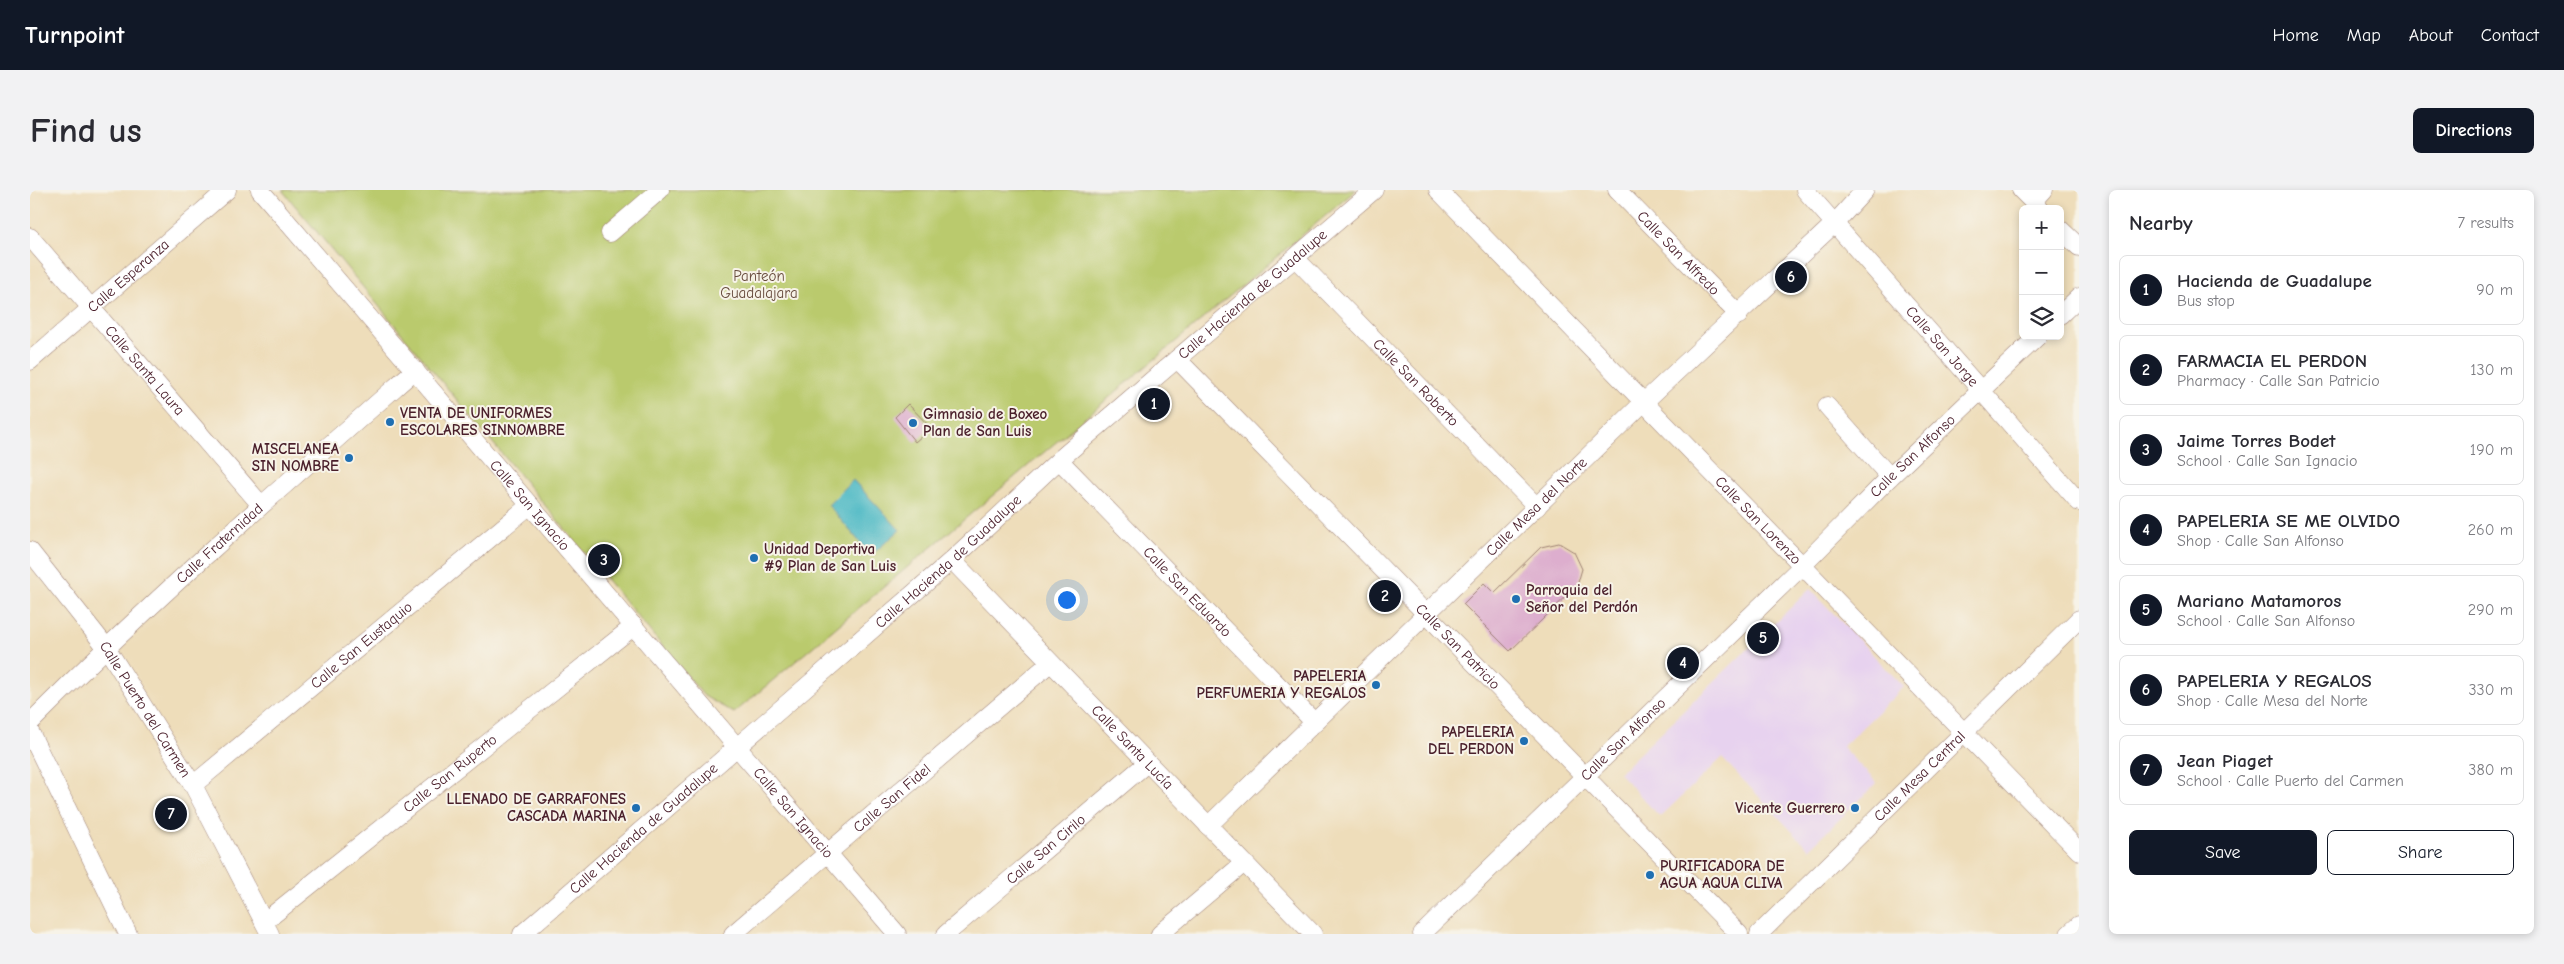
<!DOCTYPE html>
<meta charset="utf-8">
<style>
:root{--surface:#fff;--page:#f2f2f3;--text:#2b2b33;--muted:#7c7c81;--line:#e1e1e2;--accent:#111827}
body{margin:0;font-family:"Comic Neue",sans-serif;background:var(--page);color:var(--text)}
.controls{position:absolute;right:15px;top:15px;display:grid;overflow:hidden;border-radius:8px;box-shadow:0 2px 8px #0003}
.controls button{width:45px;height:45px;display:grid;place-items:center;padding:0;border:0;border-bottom:1px solid var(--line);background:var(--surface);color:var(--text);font:25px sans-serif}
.you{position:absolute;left:1036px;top:409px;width:18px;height:18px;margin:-12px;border:4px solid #fff;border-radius:50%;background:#1a73e8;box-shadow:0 0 0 8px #1a73e833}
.badge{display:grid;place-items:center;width:32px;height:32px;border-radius:50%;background:var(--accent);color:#fff;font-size:16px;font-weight:700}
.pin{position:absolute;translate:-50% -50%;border:2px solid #fff;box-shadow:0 1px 5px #0006}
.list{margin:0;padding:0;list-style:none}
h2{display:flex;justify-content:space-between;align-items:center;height:65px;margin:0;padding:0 20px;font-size:21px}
h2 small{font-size:16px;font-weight:400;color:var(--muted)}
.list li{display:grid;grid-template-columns:32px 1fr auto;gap:15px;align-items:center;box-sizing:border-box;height:70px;margin:0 10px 10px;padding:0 10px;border:1px solid var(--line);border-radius:8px}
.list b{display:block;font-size:19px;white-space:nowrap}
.list p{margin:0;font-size:16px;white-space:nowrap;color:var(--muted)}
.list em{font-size:16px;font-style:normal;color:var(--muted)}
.actions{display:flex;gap:10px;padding:15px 20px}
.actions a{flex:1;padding:11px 0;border:1px solid var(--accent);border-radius:8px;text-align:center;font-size:18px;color:var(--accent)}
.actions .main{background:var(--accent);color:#fff}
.icon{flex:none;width:28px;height:28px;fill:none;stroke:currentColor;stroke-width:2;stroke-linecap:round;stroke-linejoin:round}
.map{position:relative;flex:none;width:2049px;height:744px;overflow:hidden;border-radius:8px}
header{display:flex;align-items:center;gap:30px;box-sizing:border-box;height:70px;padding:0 25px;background:var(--accent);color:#fff}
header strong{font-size:24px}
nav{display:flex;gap:28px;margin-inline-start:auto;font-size:18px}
.intro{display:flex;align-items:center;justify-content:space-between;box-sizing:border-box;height:120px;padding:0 30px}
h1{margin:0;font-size:35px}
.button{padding:12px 22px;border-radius:8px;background:var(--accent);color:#fff;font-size:18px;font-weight:700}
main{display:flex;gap:30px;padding:0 30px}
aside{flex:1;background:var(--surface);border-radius:8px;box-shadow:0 2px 8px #0003}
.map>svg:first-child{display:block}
.built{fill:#e7d2ef}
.green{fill:#baca6d;stroke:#82744c}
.water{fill:#4ab8c4;stroke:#4a6c78}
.building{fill:#ddaece}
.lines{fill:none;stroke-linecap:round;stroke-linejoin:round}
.minor-casing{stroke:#9c7e72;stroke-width:19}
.minor{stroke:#fff;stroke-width:18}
.poi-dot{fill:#1f6fb2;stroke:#f7f3e8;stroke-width:2}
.labels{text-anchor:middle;stroke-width:4;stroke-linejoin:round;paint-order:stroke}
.street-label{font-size:15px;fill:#4a1f2b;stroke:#f7f3e8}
.park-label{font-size:15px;fill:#664a3c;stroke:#f7f3e8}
.poi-label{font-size:15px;font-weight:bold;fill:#4a1f2b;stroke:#f7f3e8;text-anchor:start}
</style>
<header>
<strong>Turnpoint</strong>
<nav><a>Home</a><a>Map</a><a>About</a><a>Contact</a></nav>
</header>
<div class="intro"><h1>Find us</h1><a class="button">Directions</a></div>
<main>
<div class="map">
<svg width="2049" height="744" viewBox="0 0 2049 744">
<rect width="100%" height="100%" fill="#f7f3e8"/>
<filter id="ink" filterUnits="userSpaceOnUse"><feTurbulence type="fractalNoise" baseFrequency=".02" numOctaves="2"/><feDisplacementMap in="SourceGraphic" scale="10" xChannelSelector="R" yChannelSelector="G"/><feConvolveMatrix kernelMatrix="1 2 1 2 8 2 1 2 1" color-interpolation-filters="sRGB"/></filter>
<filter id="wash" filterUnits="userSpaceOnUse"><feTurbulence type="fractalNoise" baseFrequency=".0096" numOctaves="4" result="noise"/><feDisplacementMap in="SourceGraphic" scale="20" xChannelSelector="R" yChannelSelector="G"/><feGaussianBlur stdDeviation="1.12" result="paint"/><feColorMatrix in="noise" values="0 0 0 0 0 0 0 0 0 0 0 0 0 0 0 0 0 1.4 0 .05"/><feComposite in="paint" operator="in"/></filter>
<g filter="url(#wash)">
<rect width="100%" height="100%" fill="#eeddba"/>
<path class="built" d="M 1780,399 L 1874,497 L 1812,557 L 1847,593 L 1779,659 L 1692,568 L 1630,627 L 1589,583 Z"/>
<path class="green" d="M 252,0 L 1326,0 L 704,523 L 674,506 Z"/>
<path class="water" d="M 823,290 L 870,340 L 841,365 L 798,315 Z"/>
<g id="blocks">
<g class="building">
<path d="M 878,214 L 901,238 L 885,252 L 865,227 Z"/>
<path d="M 1529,353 L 1544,362 L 1552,379 L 1547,396 L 1480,461 L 1433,414 L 1454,393 L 1464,403 L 1511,357 Z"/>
</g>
</g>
</g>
<g filter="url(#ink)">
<use href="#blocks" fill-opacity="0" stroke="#9c7e72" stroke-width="1"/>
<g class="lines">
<g class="minor-casing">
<g id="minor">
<path id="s1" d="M 230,0 L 867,744"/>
<path id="s2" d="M 1408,0 L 2049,661"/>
<path id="s3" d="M 1587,0 L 1709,125"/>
<path id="s4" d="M 1775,0 L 2049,312"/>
<path d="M 1991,0 L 2010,19"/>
<path d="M 2003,12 L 2014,0"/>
<path d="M 2030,39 L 2049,57"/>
<path d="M 580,43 L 630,0"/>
<path id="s5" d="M 0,47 L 231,315"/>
<path id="s6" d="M 1266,69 L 1507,317"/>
<path d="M 2030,125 L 2049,107"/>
<path id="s7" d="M 1147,169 L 1709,744"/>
<path id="s8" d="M 0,171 L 197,0"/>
<path d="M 1797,216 L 1860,287"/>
<path id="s9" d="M 1029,270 L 1285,533"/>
<path id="s10" d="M 0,361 L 76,457 L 163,595 L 240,744"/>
<path id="s11" d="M 922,370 L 1283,744"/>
<path id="s12" d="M 0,533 C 123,409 254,295 385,180"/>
<path d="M 0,542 L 98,744"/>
<path id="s13" d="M 163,595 L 500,315"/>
<path id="s14" d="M 1178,636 L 1613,213 L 1805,33 L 1835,0"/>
<path id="s15" d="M 234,732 L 604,436"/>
<path id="s16" d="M 492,744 L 922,370 L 1029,270 L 1344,0"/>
<path id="s17" d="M 703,744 L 1020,473"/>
<path id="s18" d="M 916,744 L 1117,573"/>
<path d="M 1130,744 L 1214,673"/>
<path id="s19" d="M 1392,744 L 1772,376 L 1860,287 L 2008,146"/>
<path id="s20" d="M 1729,744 L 2049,429"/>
<path d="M 2039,744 L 2049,735"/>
</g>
</g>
<use href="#minor" class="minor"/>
</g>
</g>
<g class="poi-dot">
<circle cx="360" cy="232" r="5"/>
<circle cx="883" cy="233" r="5"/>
<circle cx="319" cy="268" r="5"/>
<circle cx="724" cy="368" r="5"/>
<circle cx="1486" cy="409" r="5"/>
<circle cx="1346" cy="495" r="5"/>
<circle cx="1494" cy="551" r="5"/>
<circle cx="606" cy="618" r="5"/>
<circle cx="1825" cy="618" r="5"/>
<circle cx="1620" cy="685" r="5"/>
</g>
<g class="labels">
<g class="street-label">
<text dy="5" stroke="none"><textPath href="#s3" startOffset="88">Calle San Alfredo</textPath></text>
<text dy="5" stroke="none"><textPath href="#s8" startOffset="130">Calle Esperanza</textPath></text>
<text dy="5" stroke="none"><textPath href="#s16" startOffset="971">Calle Hacienda de Guadalupe</textPath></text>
<text dy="5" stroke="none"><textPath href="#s4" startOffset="208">Calle San Jorge</textPath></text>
<text dy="5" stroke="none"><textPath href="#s5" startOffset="176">Calle Santa Laura</textPath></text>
<text dy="5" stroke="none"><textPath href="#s6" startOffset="172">Calle San Roberto</textPath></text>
<text dy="5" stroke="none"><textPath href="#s19" startOffset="685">Calle San Alfonso</textPath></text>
<text dy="5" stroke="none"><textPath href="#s1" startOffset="415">Calle San Ignacio</textPath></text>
<text dy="5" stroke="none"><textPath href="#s14" startOffset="458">Calle Mesa del Norte</textPath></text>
<text dy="5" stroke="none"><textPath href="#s2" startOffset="460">Calle San Lorenzo</textPath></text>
<text dy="5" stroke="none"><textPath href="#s12" startOffset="261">Calle Fraternidad</textPath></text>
<text dy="5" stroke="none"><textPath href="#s16" startOffset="566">Calle Hacienda de Guadalupe</textPath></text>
<text dy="5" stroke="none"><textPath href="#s9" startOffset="184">Calle San Eduardo</textPath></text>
<text dy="5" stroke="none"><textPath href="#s13" startOffset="219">Calle San Eustaquio</textPath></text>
<text dy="5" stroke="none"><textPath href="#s7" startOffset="402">Calle San Patricio</textPath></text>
<text dy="5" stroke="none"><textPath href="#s10" startOffset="196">Calle Puerto del Carmen</textPath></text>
<text dy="5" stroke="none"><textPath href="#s19" startOffset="280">Calle San Alfonso</textPath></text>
<text dy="5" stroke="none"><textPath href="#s11" startOffset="260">Calle Santa Lucía</textPath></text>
<text dy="5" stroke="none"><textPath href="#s15" startOffset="238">Calle San Ruperto</textPath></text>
<text dy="5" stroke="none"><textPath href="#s20" startOffset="225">Calle Mesa Central</textPath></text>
<text dy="5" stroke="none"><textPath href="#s17" startOffset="209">Calle San Fidel</textPath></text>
<text dy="5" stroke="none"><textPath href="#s1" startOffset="820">Calle San Ignacio</textPath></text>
<text dy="5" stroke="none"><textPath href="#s16" startOffset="161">Calle Hacienda de Guadalupe</textPath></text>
<text dy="5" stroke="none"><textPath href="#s18" startOffset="131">Calle San Cirilo</textPath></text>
</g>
<g class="park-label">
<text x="729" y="91">Panteón<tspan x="729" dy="17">Guadalajara</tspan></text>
</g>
<g class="poi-label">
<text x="370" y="228">VENTA DE UNIFORMES<tspan x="370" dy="17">ESCOLARES SINNOMBRE</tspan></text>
<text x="893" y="229">Gimnasio de Boxeo<tspan x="893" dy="17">Plan de San Luis</tspan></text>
<text x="309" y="264" text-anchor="end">MISCELANEA<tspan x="309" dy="17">SIN NOMBRE</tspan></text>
<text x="734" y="364">Unidad Deportiva<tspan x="734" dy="17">#9 Plan de San Luis</tspan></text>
<text x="1496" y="405">Parroquia del<tspan x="1496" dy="17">Señor del Perdón</tspan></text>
<text x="1336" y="491" text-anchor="end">PAPELERIA<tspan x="1336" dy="17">PERFUMERIA Y REGALOS</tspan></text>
<text x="1484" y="547" text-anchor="end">PAPELERIA<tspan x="1484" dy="17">DEL PERDON</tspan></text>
<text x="596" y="614" text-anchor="end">LLENADO DE GARRAFONES<tspan x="596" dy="17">CASCADA MARINA</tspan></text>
<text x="1815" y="623" text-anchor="end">Vicente Guerrero</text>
<text x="1630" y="681">PURIFICADORA DE<tspan x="1630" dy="17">AGUA AQUA CLIVA</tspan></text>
</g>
</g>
</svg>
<div class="controls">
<button>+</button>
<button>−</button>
<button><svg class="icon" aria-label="layers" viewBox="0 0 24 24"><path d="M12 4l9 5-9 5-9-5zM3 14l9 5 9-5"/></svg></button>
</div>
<div class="you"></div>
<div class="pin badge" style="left:1124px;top:214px">1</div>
<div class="pin badge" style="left:1355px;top:406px">2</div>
<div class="pin badge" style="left:574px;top:370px">3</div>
<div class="pin badge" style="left:1653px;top:473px">4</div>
<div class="pin badge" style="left:1733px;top:448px">5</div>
<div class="pin badge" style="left:1761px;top:87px">6</div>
<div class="pin badge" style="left:141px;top:624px">7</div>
</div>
<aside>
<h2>Nearby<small>7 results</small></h2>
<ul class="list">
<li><span class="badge">1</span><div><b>Hacienda de Guadalupe</b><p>Bus stop</p></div><em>90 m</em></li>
<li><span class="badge">2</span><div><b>FARMACIA EL PERDON</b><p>Pharmacy · Calle San Patricio</p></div><em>130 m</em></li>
<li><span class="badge">3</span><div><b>Jaime Torres Bodet</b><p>School · Calle San Ignacio</p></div><em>190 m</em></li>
<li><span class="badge">4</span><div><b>PAPELERIA SE ME OLVIDO</b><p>Shop · Calle San Alfonso</p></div><em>260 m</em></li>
<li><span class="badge">5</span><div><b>Mariano Matamoros</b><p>School · Calle San Alfonso</p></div><em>290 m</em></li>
<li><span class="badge">6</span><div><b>PAPELERIA Y REGALOS</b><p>Shop · Calle Mesa del Norte</p></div><em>330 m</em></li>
<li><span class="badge">7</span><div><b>Jean Piaget</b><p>School · Calle Puerto del Carmen</p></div><em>380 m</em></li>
</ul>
<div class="actions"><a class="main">Save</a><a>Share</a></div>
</aside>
</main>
